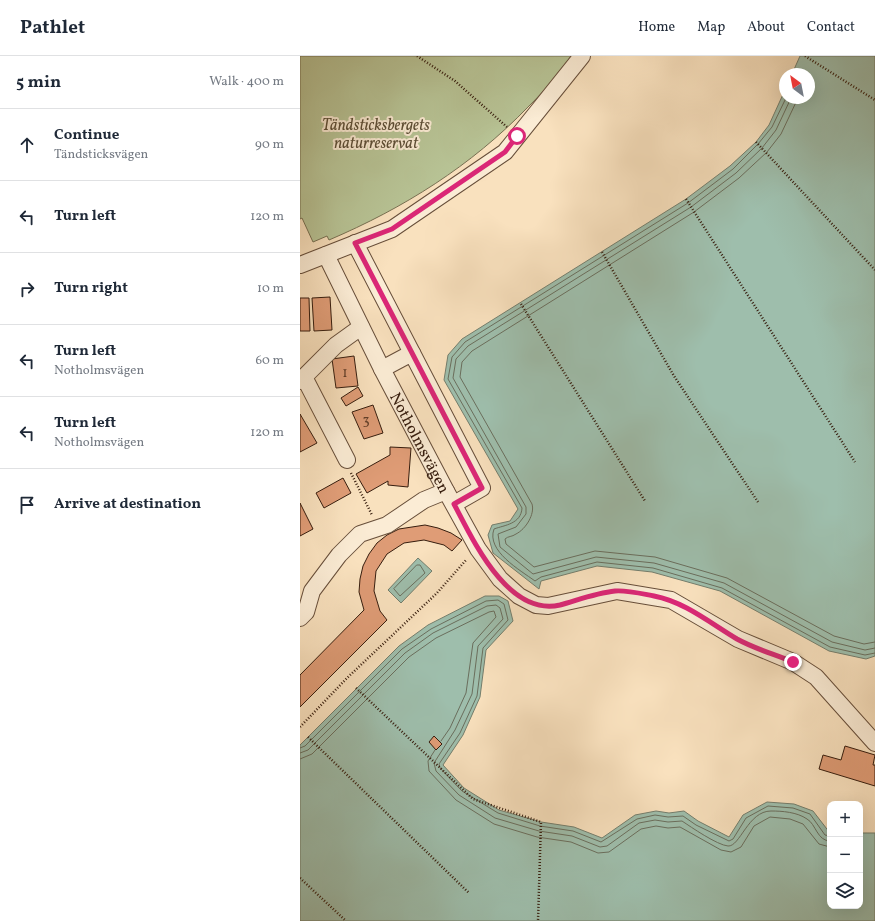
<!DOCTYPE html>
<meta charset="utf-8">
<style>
:root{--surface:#fff;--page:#f2f2f3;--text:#1f2937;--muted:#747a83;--line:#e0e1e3}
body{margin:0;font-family:Vollkorn,serif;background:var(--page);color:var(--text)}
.controls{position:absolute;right:12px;bottom:12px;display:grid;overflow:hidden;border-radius:8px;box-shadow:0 4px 16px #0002}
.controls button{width:36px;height:36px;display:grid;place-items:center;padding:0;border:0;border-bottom:1px solid var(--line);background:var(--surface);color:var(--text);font:20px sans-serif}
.compass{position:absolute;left:479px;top:12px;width:36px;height:36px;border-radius:50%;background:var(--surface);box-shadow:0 4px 16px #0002;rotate:328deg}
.stop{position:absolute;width:12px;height:12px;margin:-9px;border:3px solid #db2777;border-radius:50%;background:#fff}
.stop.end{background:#db2777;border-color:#fff;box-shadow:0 1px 4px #0008}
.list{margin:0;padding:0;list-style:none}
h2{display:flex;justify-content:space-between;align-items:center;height:52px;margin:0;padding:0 16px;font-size:17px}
h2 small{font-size:13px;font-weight:400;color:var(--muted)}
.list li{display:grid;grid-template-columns:26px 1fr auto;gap:12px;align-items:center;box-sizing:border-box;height:72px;padding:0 16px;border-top:1px solid var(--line)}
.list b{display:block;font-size:15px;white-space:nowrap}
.list p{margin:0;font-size:13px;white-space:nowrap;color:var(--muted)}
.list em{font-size:13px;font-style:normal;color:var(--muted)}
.icon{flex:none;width:22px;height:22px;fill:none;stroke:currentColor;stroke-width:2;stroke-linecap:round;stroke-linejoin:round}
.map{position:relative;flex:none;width:575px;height:865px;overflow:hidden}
header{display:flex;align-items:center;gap:24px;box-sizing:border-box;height:56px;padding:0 20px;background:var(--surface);border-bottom:1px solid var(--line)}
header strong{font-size:19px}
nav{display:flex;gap:22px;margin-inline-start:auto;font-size:14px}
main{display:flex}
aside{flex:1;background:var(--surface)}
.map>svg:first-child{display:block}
.green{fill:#b8c496;stroke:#777052}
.water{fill:#9ebeac;stroke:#747e6d}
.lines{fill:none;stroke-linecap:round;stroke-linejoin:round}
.shore{stroke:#6a6e5d;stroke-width:1}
.building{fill:#df9c76;stroke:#361d0e}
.minor-casing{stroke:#674e3a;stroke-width:18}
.path{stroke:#361d0e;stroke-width:2.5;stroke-dasharray:1 2;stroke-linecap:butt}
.minor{stroke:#fbecd5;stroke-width:16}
.route{stroke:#db2777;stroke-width:5}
.labels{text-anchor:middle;stroke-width:4;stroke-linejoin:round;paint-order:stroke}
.number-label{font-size:14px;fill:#603d28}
.park-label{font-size:16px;font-style:italic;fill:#5d4f37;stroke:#fbecd5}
.street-label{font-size:16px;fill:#361d0e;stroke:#fbecd5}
</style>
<header>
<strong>Pathlet</strong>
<nav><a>Home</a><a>Map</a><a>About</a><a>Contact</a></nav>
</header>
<main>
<aside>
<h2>5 min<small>Walk · 400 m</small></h2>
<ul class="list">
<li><svg class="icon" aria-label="ahead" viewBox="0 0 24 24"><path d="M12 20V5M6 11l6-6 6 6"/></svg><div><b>Continue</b><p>Tändsticksvägen</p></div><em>90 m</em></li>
<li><svg class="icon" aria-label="left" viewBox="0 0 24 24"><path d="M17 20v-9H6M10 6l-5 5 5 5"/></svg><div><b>Turn left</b></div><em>120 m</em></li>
<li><svg class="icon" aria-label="right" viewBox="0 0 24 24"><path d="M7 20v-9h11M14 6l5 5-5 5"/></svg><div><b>Turn right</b></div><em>10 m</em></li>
<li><svg class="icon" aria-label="left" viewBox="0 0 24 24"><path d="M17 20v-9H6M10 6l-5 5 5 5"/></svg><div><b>Turn left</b><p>Notholmsvägen</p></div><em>60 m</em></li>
<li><svg class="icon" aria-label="left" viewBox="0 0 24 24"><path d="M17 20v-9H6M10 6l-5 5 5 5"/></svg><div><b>Turn left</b><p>Notholmsvägen</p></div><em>120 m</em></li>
<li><svg class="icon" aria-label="arrive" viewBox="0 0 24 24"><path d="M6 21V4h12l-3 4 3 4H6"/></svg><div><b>Arrive at destination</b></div></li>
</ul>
</aside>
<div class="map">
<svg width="575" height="865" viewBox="0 0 575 865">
<rect width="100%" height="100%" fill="#f9e1be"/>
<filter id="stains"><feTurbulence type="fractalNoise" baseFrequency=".005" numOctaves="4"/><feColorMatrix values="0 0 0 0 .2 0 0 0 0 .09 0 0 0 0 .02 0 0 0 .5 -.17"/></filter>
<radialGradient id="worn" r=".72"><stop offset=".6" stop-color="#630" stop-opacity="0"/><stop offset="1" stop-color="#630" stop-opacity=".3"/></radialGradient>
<path class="green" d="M 0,0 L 271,0 C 259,19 244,35 228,51 C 171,110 104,152 29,184 L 27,180 L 13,186 L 2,162 L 0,163 Z"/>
<g class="water">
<path d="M 500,0 L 575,0 L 575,600 L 566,603 L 529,595 L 420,535 L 352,516 L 297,510 L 241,525 L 239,533 L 193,497 L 188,479 L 192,469 L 210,465 L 218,453 L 144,324 L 148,299 L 162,283 L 386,143 L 430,110 L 456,86 L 469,69 L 485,34 L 485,42 L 509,42 L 509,18 L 492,18 Z"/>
<path d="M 118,502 L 132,515 L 101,547 L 88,534 Z"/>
<path d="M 185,540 L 199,540 L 208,545 L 213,565 L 186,594 L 180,641 L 163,679 L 143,709 L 164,732 L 199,754 L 241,766 L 274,771 L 302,782 L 335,759 L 356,755 L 369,757 L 384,755 L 398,765 L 429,781 L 443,759 L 467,746 L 494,748 L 513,755 L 530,777 L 530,850 L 560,850 L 560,777 L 575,777 L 575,865 L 0,865 L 0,689 L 99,590 L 128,569 Z"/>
</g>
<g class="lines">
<g class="shore">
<path d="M 486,42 L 472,71 L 458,88 L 433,113 L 388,147 L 165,286 L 152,301 L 148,323 L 222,452 C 221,468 205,469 194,473 C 186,495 220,514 235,525 L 241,521 L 297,506 L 353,512 L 422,532 L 530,591 L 565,599 L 575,597"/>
<path d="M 491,42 L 476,74 L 462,92 L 436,117 L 391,151 L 168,290 L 156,303 L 153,322 L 226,451 L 226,458 L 216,471 L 198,478 L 200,491 L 233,518 L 296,501 L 354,507 L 424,527 L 532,586 L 565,594 L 575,592"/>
<path d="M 498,42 L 481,78 L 467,96 L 439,122 L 394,156 L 172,295 L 162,306 L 160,321 L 232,448 C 235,458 226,473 216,478 C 212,481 208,480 205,483 L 206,488 L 234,511 L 295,495 L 355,501 L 427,522 L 534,580 L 564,588 L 575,586"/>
<path d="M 117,509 L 120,509 L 125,517 L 100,540 L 94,533 Z"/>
<path d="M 0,692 L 5,690 L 102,593 L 131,573 L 186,545 L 198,544 L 204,548 L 208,564 L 183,592 L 177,640 L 160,677 L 139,708 L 140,712 L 162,735 L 198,757 L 240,770 L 273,775 L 301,786 L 337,763 L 355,759 L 368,761 L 383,760 L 396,769 L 429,785 L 433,783 L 446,762 L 468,750 L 493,752 L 510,758 L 525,779 L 530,780"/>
<path d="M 135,694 L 128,705 L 129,715 L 156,744 L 194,768 L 237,781 L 271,786 L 298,797 L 309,796 L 341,773 L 356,770 L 368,772 L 380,771 L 421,794 L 431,796 L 441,791 L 454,770 L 470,761 L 490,763 L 503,768 L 519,788 L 530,791"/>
<path d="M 0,697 L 8,694 L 105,597 L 133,577 L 187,550 L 196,549 L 200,552 L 203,563 L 178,590 L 172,638 L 155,674 L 134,707 L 136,715 L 159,739 L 195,762 L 239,775 L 272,780 L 300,791 L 307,790 L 339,767 L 355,764 L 368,766 L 382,765 C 391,771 417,789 428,790 C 440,791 448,755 471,755 C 482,755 497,756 507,763 C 516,768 517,785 530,785"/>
<path d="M 0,703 L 12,698 L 109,601 L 136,582 L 189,556 L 194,555 L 196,561 L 173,587 L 166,637 L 150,672 L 141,685"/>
</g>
</g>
<g class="building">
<path d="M 30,241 L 32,274 L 14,275 L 12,242 Z"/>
<path d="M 0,242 L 9,242 L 10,275 L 0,275 Z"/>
<path d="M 54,300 L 58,330 L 36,332 L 32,303 Z"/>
<path d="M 58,331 L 63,340 L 46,350 L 41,342 Z"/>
<path d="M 73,349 L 83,377 L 64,383 L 52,356 Z"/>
<path d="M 0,358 L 17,387 L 0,396 Z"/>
<path d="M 90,391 L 111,392 L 108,431 L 88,429 L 88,425 L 67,437 L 56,418 L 90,399 Z"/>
<path d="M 43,422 L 51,437 L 24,452 L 16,437 Z"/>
<path d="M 0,447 L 13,473 L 0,480 Z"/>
<path d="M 125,469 L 138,472 L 151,477 L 162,484 L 152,495 L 144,489 L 124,484 L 104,487 L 87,498 L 76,515 L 74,535 L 80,555 L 87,564 L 0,651 L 0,619 L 64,554 L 59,536 L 60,523 L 63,510 L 69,498 L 77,487 L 87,479 L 99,473 Z"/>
<path d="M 134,680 L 142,688 L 136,694 L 129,686 Z"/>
<path d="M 545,690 L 575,699 L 573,709 L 575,709 L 575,730 L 519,713 L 523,699 L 541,704 Z"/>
</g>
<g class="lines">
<g class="minor-casing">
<g id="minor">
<path d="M 55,187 L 112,297"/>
<path id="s1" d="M 26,199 L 82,313 L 146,435 L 178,493 L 200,523 L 219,540 L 236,549 L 248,550 L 317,535 L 371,544 L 438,583 L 493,606 L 516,621 L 575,687"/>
<path d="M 0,209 L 92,173 L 205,96 L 282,0"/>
<path d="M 82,313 L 112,297 L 182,432 L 154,448"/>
<path d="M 4,321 L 47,404"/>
<path d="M 0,325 L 36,289 L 61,271"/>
<path d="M 0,562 L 6,556 L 12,535 L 39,499 L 60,478 L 87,469 L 124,444 L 146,435"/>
</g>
</g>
<g class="path">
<path d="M 117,0 L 155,25 L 207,71"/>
<path d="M 505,0 L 575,44"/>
<path d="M 456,86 L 575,214"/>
<path d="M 386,143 L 555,406"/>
<path d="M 302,196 L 374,320 L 458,446"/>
<path d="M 221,248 L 345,445"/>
<path d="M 51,417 L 72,459"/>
<path d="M 56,632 L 173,743 L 241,766 L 238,865"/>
<path d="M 0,671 L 47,622 L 137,537 L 167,503"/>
<path d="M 8,681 L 169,837"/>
<path d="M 0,822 L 46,865"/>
</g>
<use href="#minor" class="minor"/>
</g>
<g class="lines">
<path class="route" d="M 217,80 L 205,96 L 92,173 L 55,187 L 182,432 L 154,448 C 173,484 208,561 260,549 C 278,544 296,537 315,535 C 327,534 343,538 354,540 C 385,546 410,567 437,583 C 455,593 474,598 493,606"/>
</g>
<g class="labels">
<g class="number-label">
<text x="45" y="321">1</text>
<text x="66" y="368">3</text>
</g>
<g class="park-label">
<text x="76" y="74">Tändsticksbergets<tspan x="76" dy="18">naturreservat</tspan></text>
</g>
<g class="street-label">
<text dy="6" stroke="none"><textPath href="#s1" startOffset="210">Notholmsvägen</textPath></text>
</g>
</g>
<rect width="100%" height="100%" filter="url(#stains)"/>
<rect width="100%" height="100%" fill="url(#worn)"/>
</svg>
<div class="controls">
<button>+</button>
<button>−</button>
<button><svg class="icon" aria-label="layers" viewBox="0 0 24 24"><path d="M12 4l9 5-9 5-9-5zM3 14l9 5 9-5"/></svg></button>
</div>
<svg class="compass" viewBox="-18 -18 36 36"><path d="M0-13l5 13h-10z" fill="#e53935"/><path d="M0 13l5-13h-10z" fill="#747a83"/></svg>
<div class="stop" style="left:217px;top:80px"></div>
<div class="stop end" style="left:493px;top:606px"></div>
</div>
</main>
